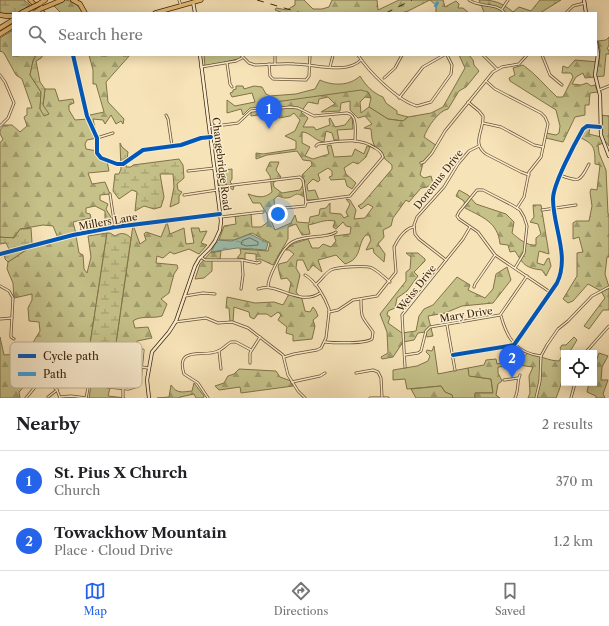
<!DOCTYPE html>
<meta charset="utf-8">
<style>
:root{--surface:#fff;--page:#f2f2f2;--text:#202124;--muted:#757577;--line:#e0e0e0;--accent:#2563eb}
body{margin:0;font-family:"Libre Caslon Text",serif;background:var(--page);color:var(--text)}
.controls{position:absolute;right:12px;bottom:12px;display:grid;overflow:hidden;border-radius:0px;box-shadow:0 2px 10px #0003}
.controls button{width:36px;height:36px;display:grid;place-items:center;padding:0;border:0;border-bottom:1px solid var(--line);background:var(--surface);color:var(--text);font:20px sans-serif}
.you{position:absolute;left:278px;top:214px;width:14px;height:14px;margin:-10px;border:3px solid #fff;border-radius:50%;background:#1a73e8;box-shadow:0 0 0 6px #1a73e833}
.badge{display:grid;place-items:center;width:26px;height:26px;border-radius:50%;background:var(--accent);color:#fff;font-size:13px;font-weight:700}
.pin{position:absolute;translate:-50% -33px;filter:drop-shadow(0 1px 2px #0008)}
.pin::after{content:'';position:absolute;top:21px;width:14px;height:12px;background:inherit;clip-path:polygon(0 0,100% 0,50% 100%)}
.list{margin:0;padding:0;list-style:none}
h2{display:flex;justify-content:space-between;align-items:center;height:52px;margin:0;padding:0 16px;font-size:17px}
h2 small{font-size:13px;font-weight:400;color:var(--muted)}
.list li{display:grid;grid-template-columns:26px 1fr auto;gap:12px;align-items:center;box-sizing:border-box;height:60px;padding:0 16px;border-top:1px solid var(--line)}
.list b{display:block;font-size:15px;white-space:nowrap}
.list p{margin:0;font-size:13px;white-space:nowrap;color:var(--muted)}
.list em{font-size:13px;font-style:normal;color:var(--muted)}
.icon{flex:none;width:22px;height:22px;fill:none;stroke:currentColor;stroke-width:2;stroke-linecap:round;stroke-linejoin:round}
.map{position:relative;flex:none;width:609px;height:398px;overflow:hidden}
.search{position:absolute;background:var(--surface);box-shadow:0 2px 10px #0003;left:12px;right:12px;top:12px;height:44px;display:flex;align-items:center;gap:10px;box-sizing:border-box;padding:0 14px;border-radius:0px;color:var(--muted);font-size:15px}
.sheet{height:172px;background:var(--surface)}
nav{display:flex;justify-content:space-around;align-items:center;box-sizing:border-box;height:56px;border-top:1px solid var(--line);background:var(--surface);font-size:11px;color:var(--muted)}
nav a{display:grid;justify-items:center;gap:2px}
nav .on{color:var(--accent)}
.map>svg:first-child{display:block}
.green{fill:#c5c189;stroke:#827248}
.forest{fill:url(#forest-firs);stroke:#827248;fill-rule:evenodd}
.wetland{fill:url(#wetland-marsh);stroke:#827248}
.water{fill:url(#water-ripples);stroke:#77806a}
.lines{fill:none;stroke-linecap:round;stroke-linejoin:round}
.shore{stroke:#6e715a;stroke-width:1}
.street-casing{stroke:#6c5433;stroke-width:3}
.secondary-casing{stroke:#3e2407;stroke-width:4}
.primary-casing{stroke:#3e2407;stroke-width:5}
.highway-casing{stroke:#3e2407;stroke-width:5.5}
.street{stroke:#faedd1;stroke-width:1.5}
.secondary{stroke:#faedd1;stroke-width:2.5}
.primary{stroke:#ecc27c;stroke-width:3.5}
.highway{stroke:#ecc27c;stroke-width:4}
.rail{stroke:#3e2407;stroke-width:1;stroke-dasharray:7 7;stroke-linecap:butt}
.highway-bridge-casing{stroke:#3e2407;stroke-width:5.5;stroke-linecap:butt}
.highway-bridge{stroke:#ecc27c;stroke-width:4}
.quiet{stroke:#3fa2e9;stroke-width:3;stroke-dasharray:6 3;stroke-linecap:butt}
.cycleway-casing{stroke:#faedd1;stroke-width:6}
.cycleway{stroke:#0057b8;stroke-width:4}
.labels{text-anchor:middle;stroke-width:3;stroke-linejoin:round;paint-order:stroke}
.street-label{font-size:10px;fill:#3e2407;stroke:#faedd1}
.key{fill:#faedd1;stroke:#c2b194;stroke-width:1}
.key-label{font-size:11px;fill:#3e2407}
</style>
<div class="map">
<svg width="609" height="398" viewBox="0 0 609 398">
<defs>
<pattern id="forest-firs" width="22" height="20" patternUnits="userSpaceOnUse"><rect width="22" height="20" fill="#c5c189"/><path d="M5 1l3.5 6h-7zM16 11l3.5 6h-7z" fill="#a19d6e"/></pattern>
<pattern id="wetland-marsh" width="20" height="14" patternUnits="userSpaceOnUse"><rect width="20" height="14" fill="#c5c189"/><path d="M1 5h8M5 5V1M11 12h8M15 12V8" fill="none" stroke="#a19d6e"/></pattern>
<pattern id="water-ripples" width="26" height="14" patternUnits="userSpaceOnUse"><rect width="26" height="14" fill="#9dbeac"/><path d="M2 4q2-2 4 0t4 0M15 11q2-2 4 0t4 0" fill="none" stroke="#819a8a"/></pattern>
</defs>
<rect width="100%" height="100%" fill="#f7e3b8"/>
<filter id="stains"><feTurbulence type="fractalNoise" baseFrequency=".005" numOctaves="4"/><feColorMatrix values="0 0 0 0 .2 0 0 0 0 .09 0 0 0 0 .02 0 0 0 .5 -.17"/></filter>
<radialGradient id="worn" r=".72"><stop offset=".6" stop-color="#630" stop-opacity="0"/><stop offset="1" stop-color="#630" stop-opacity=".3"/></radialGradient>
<g class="green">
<path d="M 204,55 L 241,55 L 242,58 L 205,67 Z"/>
<path d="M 360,76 C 366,86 373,93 383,97 L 386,103 L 397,111 L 397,114 L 408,117 L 403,121 L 388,119 L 369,107 L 371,98 L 368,92 L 268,103 L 269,106 L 250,108 L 243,115 L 241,109 L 227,113 L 227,100 L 235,106 L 255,102 L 252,93 L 232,97 L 230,93 L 233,92 L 233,90 L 236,89 L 236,86 L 243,86 L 244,89 L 254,86 L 262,87 L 266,94 L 270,96 L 296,94 L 315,89 L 320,80 C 332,86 350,86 360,76 Z"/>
<path d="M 434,346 L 438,374 L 468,368 L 470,376 L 491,379 L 493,393 L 475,393 L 475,398 L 453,398 L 452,395 L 445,392 L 441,386 L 407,389 L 405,379 L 393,380 L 393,370 L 417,366 L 428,361 L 430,356 L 426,352 L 427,350 L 432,351 Z"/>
<path d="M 89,351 L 100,362 L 98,373 L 104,369 L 106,371 L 112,370 L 111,379 L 107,379 L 106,388 L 110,388 L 108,396 L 125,398 L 89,398 L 92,379 L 89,378 L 90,368 L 92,368 Z"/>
</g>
<g class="forest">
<path d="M 65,0 L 75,2 L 83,13 L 61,13 L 54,6 Z"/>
<path d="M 295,0 L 304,0 L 313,9 L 322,9 L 329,7 L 332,0 L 377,0 L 378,10 L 399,0 L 430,0 L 408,11 L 401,13 L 283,13 L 275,10 L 276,8 L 287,10 L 295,5 Z"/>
<path d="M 430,0 L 443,0 L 445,7 L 456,1 L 459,4 L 458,8 L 463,8 L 469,13 L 436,13 L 436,5 Z"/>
<path d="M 479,0 C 494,0 501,2 513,12 L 519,7 L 531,11 L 540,0 L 561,0 L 540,13 L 483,13 L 484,12 Z"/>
<path d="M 13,30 L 13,55 L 36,55 L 33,61 L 30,75 L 41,92 L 40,109 L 43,105 L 45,89 L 55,89 L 59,101 L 73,99 L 74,103 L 69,105 L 69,110 L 75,120 L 88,119 L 90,115 L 104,112 L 96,84 L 93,84 L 93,70 L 89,55 L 130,55 L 106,82 L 108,102 L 124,119 L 123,124 L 121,121 L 116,124 L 111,115 L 105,124 L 103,120 L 93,119 L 97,138 L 87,140 L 85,144 L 86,149 L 97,151 L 97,155 L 107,161 L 109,171 L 88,173 L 92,184 L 105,182 L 110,194 L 100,195 L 100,200 L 108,204 L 106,209 L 112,219 L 109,226 L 105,227 L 105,211 L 95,206 L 86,208 L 86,213 L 90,214 L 91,218 L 73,222 L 76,234 L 58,238 L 53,226 L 43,225 L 20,229 L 14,238 C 9,237 5,238 0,237 L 0,143 L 3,139 L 0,134 L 0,130 L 4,125 L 12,125 L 20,132 L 27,126 L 24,117 L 27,115 L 27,108 L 32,108 L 22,79 L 16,75 L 4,53 L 1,51 L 0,52 L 0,38 Z"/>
<path d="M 609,37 L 609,45 L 607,49 L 609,50 L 609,54 L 606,54 L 604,76 L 585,78 L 583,73 L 576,77 L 572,84 L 581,85 L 587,83 L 591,86 L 595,85 L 598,92 L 590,93 L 589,105 L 585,105 L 585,115 L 575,117 L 563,142 L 546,138 L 546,133 L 556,135 L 559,133 L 560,126 L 556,110 L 510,81 L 509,78 L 515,75 L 513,68 L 523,65 C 536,74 545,86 557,97 L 563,97 L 573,77 L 571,73 L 562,73 L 563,66 L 568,68 L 575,60 L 599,62 L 600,50 L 598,41 L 606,40 Z"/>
<path d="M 459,55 L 469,55 L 473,60 L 474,65 L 479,71 L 466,87 L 459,91 L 448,109 C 438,111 427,128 424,137 L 437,146 L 423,163 L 420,175 L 424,178 L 431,176 L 433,183 L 427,187 L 421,188 L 409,202 L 406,200 L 393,218 L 391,226 L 383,230 L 384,237 L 378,244 L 385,254 L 384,262 L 374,253 L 373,248 L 366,250 L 371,240 L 369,235 L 366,235 C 359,241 361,252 354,259 C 352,261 348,263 345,264 L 336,255 L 318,260 L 322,272 L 313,265 L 308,271 L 303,260 L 297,260 L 296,268 L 300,275 L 296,292 L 302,299 L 305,311 L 310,312 L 313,307 L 316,311 L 318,316 L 313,320 L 315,326 L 312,339 L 293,341 L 293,335 L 286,333 L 287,327 L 278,320 L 281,315 L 278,312 L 271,317 L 267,314 L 258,314 L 254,319 L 250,317 L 249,312 L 234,307 L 233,322 L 230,322 L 229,308 L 226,308 L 227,297 L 255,303 L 274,302 L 283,305 L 288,296 L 291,283 L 287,278 L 281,279 L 278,267 L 279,264 L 287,262 L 294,254 L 289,250 L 286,250 L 292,244 L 308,239 L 312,248 L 319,248 L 323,244 L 331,247 L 336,241 L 334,236 L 350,234 L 351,227 L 346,226 L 343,222 L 336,229 L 333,227 L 335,221 C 324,219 319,223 308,225 L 310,234 L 302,235 L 296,224 L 288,227 L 288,239 L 273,265 L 260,259 L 256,260 L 256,254 L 245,253 L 245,259 L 237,258 L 241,253 L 240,249 L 268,251 L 270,243 L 252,233 L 234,240 L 219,240 L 224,226 L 236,224 L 235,215 L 251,213 L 252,227 L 261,227 L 268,222 L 267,214 L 260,203 L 253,203 L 248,194 C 258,197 264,199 272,192 L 270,176 L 266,170 L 270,162 L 279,162 L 276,170 L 281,177 L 273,183 L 274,187 L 282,193 L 300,190 L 305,182 L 302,175 L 312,165 L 311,161 L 303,160 L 297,151 L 267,155 L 256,159 L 256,153 L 263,154 L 296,149 L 296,141 L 285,136 L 295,131 L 300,120 L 294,113 L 290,116 L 279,118 L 280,112 L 251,116 L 251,112 L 266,110 L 269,106 L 268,103 L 361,90 L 368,92 L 371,98 L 365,97 L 360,102 L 361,113 L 369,107 L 388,119 L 403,121 L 408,117 L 431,113 L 443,107 L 465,68 ZM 328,97 L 335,104 L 321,112 L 340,111 L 341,103 L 350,101 L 350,110 L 358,118 L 365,116 L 372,124 L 364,128 L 371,129 L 372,139 L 374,145 L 382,152 L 385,159 L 392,165 L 392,169 L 363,203 L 358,206 L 361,209 L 368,204 L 373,207 L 365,218 L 354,219 L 356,210 L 350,200 L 346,199 L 350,204 L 346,212 L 348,216 L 344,218 L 341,214 L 330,213 L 330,203 L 326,208 L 320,209 L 319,215 L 310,217 L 309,223 L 297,222 L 295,215 L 291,223 L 275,230 L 270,218 L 275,212 L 274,199 L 278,196 C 281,197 283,198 285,198 C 297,198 293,188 308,200 L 319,200 L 315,190 L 308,191 L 307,185 L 313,179 L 318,182 L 320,180 L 318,174 L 328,168 L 332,171 L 332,176 L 329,177 L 331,180 L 345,179 L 347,186 L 352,189 L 356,183 L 346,174 L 344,168 L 353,162 L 358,164 L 366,157 L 370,147 L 367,146 L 364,154 L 355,149 L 352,156 L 334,157 L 331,145 L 327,146 L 329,154 L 313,159 L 305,156 L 310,147 L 302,143 L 302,132 C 310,132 315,141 324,142 L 326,131 L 332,133 L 334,140 L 339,140 L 337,130 L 353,129 L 352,116 L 345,125 L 335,127 L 330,118 L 329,119 L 330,125 L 316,130 L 314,127 L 303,127 L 308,118 L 301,112 L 308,102 L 318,104 L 319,99 Z"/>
<path d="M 600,115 L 609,116 L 609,146 L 606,142 L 598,145 L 599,153 L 606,170 L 608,214 L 609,214 L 609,257 L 607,257 L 605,274 L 609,287 L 609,310 L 603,310 L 589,329 L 584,326 L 605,298 L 601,291 L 588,284 L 573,301 L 568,303 L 563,299 L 577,276 L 577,253 L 583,252 L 579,237 L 573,239 L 573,223 L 576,221 L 589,221 L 592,206 L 590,192 L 591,189 L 597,190 L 600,165 L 595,164 C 595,147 594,144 579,137 L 585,127 L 590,126 L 589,134 L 601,137 Z"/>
<path d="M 232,169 L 232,179 L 230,182 L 234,186 L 233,190 L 226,185 L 224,174 L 220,175 L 221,184 L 226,187 L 219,192 L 216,171 Z"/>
<path d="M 459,190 L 468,195 L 476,204 L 506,214 L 514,222 L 512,233 C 519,239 527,246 536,245 L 536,238 L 541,234 L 538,224 L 530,222 L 534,217 L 533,205 L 541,205 L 549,254 L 539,251 L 537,263 L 544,265 L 547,259 L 549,258 L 551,266 L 546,276 L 542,270 C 525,268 523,264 515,251 L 510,252 L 508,245 L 500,244 C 498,222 482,217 465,208 L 464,201 L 456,196 Z"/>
<path d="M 167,222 L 170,234 L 184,228 L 186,244 L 194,243 L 191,228 L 199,228 L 200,232 L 207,231 L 201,243 L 207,245 L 199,254 L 189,249 L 174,254 L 170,252 L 163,258 L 157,256 L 156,263 L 177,265 L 178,268 L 174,274 L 169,293 L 161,299 L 167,304 L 162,316 C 152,319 141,315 133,321 L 135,328 L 148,327 L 152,338 L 137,341 L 136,346 L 140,348 L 134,347 L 132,354 L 118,353 L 115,350 L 133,225 L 140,244 L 146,240 L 144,234 L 146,232 L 161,237 Z"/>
<path d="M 107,233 L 89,351 L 71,351 L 71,357 L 62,360 L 51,369 L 46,368 L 33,377 L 19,392 L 20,398 L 0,398 L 0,337 L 4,355 L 18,354 L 32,344 L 40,331 L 39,322 L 29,321 L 28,308 L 32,300 L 32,294 L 14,298 L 13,283 L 7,269 L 8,262 L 29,248 L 76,236 L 79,253 L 83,255 L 84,269 L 87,273 L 91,257 L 88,236 Z"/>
<path d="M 221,251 L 220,259 L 212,260 L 212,271 L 204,278 L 195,279 L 200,264 L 211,252 L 211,253 Z"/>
<path d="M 406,253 L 418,253 L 425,259 L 425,261 L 414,272 L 418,276 L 407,291 L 397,298 L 395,308 L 388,311 L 387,315 L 390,317 L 388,323 L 402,333 L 416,331 L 419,316 L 424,309 L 433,305 L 457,277 L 470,285 L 468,290 L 485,298 L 493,289 L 496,274 L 507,267 L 511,280 L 493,303 L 462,306 L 445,313 L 428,316 L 433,336 L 427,337 L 425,332 L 418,333 L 414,340 L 403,342 L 393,357 L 382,359 L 381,357 L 388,353 L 387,332 L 380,314 L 406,281 L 406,272 L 410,269 L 411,257 Z"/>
<path d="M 574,337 L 577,340 L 569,353 L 564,353 C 564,371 563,382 556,398 L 528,398 L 530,393 L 529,376 L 533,367 L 518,365 L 498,367 L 498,373 L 502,381 L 498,384 L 496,395 L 500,398 L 475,398 L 475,393 L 493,393 L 491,379 L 469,376 L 468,368 L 484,365 L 486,360 L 496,359 L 497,364 L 502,363 L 502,360 L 510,359 L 510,362 L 518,361 L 528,353 C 538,355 549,361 559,361 L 563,354 L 560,348 L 562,345 L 566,345 Z"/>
<path d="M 599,353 L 608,356 L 602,367 L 601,380 L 608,380 L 603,394 L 605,398 L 596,398 L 596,396 L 587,392 L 589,383 L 594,383 L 594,374 L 596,369 L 594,367 Z"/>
<path d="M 239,369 L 276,371 L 280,377 L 291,381 L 293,386 L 241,393 L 240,387 L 219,390 L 215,386 L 224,383 L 228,376 L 234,374 Z"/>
<path d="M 194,383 L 204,396 L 203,398 L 196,398 L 194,394 L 180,397 L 180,398 L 157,398 L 169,397 L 171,385 C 177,394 182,392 192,391 Z"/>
<path d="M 441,386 L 445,392 L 452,395 L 453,398 L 416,398 L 411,389 Z"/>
</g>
<g class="wetland">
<path d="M 0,0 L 24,0 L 30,5 L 18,13 L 13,13 L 13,14 L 8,15 L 0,13 Z"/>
<path d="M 36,55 L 43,55 L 41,58 L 36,61 L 40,82 L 45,89 L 43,105 L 49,114 L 44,116 L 40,109 L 41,92 L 30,75 L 33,61 Z"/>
<path d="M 120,143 L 122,147 L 128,152 L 126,167 L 131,167 L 133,165 L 179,159 L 183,165 L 184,178 L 177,184 L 178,190 L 182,192 L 179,196 L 179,203 L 170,207 L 174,187 L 173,174 L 160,174 L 164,197 L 161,207 L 154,209 L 144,206 L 135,211 L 137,192 L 132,190 L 119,199 L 113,191 L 115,174 L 119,174 L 121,169 Z"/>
<path d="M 31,228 L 32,243 L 29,248 L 8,262 L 5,259 L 4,253 L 10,251 L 6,243 L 0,244 L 0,237 C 5,238 9,237 14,238 L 20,229 Z"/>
<path d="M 107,233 L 110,233 L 115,236 C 121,232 126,233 131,238 L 115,350 L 110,351 L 105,356 L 96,352 L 91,353 L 89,351 Z"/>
</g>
<path class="water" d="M 250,234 L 268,243 L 266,250 L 237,248 L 211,252 L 217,240 L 232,241 Z"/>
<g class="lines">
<path class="shore" d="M 250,238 L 258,242 L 258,245 L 246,246 L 241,244 L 242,241 Z"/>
<g class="street-casing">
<g id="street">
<path d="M 179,0 L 181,6"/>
<path d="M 469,0 C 480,8 496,2 505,13"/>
<path d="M 502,9 L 508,0"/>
<path d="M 566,13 L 573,6 L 585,3"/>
<path d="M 73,55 L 87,116 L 97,138 L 97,153 L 101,158 L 117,164 L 123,164 L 143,150 L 181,145 L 201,138 L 210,137"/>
<path d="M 241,55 L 249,63 L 255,65 C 268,65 282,63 295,64 C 314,64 346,75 361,60"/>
<path d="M 275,55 L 275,64"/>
<path d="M 358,55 C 368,71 398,101 417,106 L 431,102 L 451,74 L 452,65 L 447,55"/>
<path d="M 483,55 L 497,69"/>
<path d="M 542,55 L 550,75 L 562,85"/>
<path d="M 227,63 L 230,84 L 232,87"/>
<path d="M 269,64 L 270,76 L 273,79 L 306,80 L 309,76 L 310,55"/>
<path d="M 201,67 L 236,61 L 242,58"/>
<path d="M 330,67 L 333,55"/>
<path d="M 0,75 L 5,82 L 14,103 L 8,118 L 0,126"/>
<path d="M 384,78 L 395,68 L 402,55"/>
<path d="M 486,81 L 495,89 L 541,113 L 545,117 L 548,124 L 541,157 L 529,172 L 524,197 L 517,208"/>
<path d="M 599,90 L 609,86"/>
<path d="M 399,98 L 423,67 L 444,55"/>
<path d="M 468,102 L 479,111 L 483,116 C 484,131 471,143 486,154 L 521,172 L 529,175"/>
<path d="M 166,115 L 168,119 L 172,146"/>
<path d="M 483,123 L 501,127 L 534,145 L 543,147"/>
<path d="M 209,127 L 238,123 L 251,111 L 290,107 L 298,108 L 314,116 L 347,113 C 358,115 355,132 355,141"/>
<path d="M 97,138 L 113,133"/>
<path d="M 421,163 L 424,162 L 432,153 L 445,131 L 493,72 L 502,67 L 519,64 L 527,55"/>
<path d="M 188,171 L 215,168"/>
<path d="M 560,175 C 580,183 580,181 589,164"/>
<path d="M 217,187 L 300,177 L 303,180 L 306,202"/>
<path d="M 110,194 L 115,227"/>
<path d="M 184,195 L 217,190"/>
<path d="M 285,208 L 305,206 L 306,202 L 350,196 L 383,157 C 382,153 379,150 375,148 C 358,136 337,142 318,144 L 316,146"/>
<path d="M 542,210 L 576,205"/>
<path d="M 221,217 L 263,212"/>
<path d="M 0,254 L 73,235 L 115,227 L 220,214"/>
<path d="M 201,257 L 205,260 L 242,260 L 257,263 L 260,262"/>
<path d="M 446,260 L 419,239 L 415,234 L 414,225 L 417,217 L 444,187 L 458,164 L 469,151 L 479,146"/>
<path d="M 515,268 L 524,253 L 527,226 L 524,217 L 520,210 L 512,205 L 483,190 L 477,190 L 459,212 L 457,216 L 459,219 L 478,232 L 495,255 L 550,292"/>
<path d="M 315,285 C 321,281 325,273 331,270 C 337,267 367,265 372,268 C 378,271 384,277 390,282"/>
<path d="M 0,286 L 9,291 L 13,298 L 11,334 L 11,337 L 14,339"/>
<path d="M 268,287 C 268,279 272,272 276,264 C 288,238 295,239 322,236 C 327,235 332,235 336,232"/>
<path d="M 474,287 L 475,284 L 495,255"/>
<path d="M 241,289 L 243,275 L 242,260"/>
<path d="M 258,289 C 262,288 267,287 271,288 C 287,291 304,304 320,293"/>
<path d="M 185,296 L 203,293 L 215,294"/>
<path d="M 329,312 L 338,310 L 353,300 L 377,296 L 396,272 L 394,247 C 398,239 405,228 414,227"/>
<path d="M 501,316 C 507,338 516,353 541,356"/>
<path d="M 0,319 L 12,318"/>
<path d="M 175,322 L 206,318 L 218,323 L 232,322 L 248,328 L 283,355 L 288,375 L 298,391 L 305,398"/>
<path d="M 447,325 L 455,370"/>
<path d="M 325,342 C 334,343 366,344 372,339 L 373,332 C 362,316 361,320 361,299"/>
<path d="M 219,351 L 221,369"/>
<path d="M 585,353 L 609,326"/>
<path d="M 405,355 L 418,353 L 421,351 L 426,331 L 430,327 L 500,315 L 527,276"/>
<path d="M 453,355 L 514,345 L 557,283 C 570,256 553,227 553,199 C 553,184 575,143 583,129 L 587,126 L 600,127"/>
<path d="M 284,357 L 294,354 L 317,350 L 321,348 L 326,338 L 329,313 L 329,309 C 325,298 316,281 305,275"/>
<path d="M 250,363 L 250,353 L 260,337"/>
<path d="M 405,367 L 402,315 L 463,239 L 470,227"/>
<path d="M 356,373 L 373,370 L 378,372 L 381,378 L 382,397"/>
<path d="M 45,378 L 57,390 L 60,398"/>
<path d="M 109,379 L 108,387 L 128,389 L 138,386 L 140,382 L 143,350"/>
<path d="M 504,380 L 518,378"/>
<path d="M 292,382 L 320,376 L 325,373"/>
<path d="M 52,385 L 56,381 L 61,380 L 93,379 L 109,371 L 141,367 L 148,368"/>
<path d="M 123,389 L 123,398"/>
<path d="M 48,397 L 57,390"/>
<path d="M 60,397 L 71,396 L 86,398"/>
<path d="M 26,398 C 33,389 52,367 62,363 C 69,360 81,359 87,361 C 92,369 88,389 86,398"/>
<path d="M 208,398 L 198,383 L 184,374 C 175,345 204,358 218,351 C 223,349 227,344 231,342 L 236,342 L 251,350"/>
<path d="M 370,398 L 388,398"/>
<path d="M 515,398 C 519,390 517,380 520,375"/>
<path d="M 536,398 L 540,381 L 541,356 L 547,345 L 558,329 L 568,321 L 592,296 L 609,287"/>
<path d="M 571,398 L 575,383"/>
</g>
</g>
<g class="secondary-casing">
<g id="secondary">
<path d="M 584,0 L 586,13"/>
<path d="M 193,2 L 195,13"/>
<path d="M 596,42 L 598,54 L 595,75 L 600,95 L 601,135 L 609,156"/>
<path d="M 149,398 L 147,380 L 152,352 L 169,332 L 176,321 L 195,266 L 199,259 L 210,248 L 215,241 L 220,230 L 221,221 L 200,55"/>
</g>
</g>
<g class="primary-casing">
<g id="primary">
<path d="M 30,0 L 43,13"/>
<path d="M 155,13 L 201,0"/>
</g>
</g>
<g class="highway-casing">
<g id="highway">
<path d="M 73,0 L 80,4 L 85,13"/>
<path d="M 39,4 L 45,0"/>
<path d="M 43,8 L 62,0"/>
<path d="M 21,13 L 27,10"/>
<path d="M 0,15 L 6,16 L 13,16"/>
<path d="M 0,28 L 13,20"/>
<path d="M 0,34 L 13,26"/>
</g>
</g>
<use href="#street" class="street"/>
<use href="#secondary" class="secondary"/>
<use href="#primary" class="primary"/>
<use href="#highway" class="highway"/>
<g class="rail">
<path d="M 257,0 L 301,13"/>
<path d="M 386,13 L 412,0"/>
</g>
<g class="highway-bridge-casing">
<g id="highway-bridge">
<path d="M 27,10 L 39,4"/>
<path d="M 34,13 L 42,8"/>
</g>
</g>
<use href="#highway-bridge" class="highway-bridge"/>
<path class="quiet" d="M 435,7 L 439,0"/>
<g class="cycleway-casing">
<g id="cycleway">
<path d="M 73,55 L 87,116 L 97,138 L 97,153 L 101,158 L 117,164 L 123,164 L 143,150 L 181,145 L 201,138 L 211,137"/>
<path d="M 0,254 L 73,235 L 115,227 L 220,214"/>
<path d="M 453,355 L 514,345 L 557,283 C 570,256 553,227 553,199 C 553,184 575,143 583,129 L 587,126 L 600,127"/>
</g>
</g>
<use href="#cycleway" class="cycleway"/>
</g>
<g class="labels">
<g class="street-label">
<text transform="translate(222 164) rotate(83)" y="4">Changebridge Road</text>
<text transform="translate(438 179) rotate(-52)" y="4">Doremus Drive</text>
<text transform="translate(108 221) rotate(-10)" y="4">Millers Lane</text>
<text transform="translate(416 288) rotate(-52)" y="4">Weiss Drive</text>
<text transform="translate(466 314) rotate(-9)" y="4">Mary Drive</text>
</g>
</g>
<rect x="10" y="342" width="132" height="46" rx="6" class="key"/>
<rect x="18" y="354" width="18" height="4" fill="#0057b8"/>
<rect x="18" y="372" width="18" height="4" fill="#3fa2e9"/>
<g class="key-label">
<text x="43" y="360">Cycle path</text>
<text x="43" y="378">Path</text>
</g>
<rect width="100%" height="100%" filter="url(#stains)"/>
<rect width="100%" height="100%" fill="url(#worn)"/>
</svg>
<div class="controls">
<button><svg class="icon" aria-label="locate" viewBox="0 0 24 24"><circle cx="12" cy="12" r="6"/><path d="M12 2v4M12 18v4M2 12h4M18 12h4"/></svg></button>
</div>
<div class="you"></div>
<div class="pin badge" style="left:269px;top:129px">1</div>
<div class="pin badge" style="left:512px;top:378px">2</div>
<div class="search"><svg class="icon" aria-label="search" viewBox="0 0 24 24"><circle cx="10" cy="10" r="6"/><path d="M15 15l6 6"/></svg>Search here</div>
</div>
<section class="sheet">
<h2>Nearby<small>2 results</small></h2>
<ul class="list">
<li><span class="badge">1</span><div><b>St. Pius X Church</b><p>Church</p></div><em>370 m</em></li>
<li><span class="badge">2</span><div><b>Towackhow Mountain</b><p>Place · Cloud Drive</p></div><em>1.2 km</em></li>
</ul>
</section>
<nav>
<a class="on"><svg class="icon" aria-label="map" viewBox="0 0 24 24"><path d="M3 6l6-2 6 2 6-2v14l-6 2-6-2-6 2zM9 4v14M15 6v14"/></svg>Map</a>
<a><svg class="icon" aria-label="directions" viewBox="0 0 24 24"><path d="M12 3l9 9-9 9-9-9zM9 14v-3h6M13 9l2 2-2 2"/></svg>Directions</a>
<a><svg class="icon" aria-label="saved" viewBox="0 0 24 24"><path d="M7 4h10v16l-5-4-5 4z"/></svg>Saved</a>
</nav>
